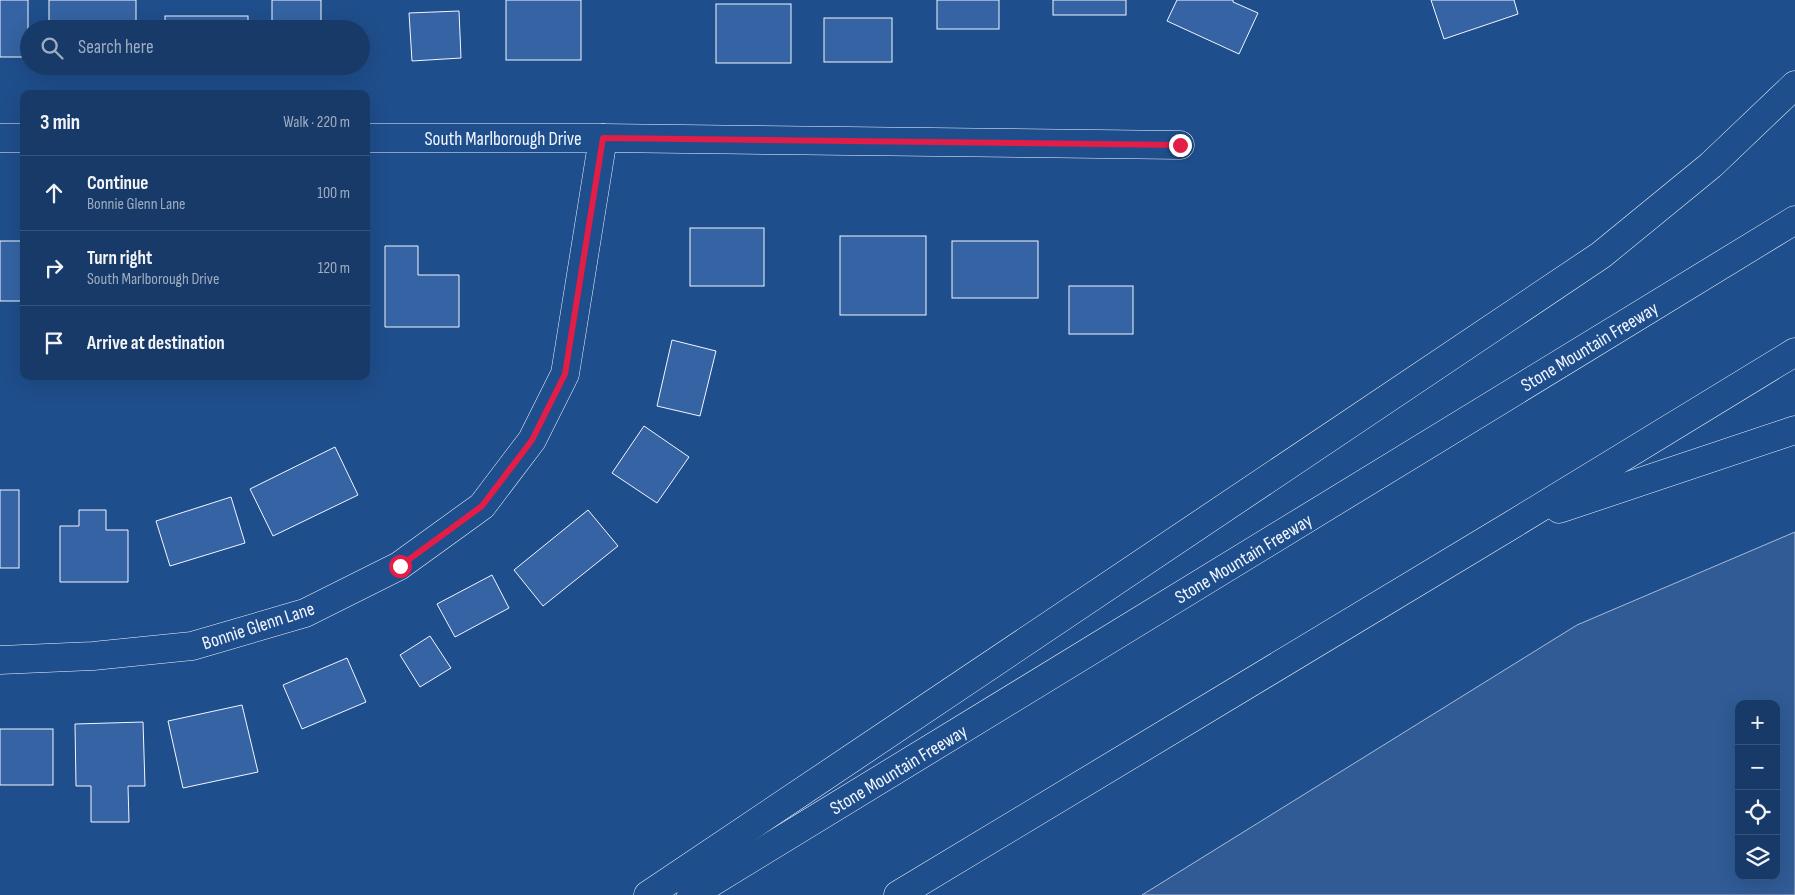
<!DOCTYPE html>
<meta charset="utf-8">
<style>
:root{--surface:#173a69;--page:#244571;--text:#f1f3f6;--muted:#9eadc0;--line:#36547d}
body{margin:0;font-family:"Sofia Sans Condensed",sans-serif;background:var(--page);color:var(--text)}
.controls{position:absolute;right:15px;bottom:15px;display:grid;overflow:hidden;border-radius:10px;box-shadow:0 5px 20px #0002}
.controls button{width:45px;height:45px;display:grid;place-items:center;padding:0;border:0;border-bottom:1px solid var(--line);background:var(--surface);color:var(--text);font:25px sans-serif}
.stop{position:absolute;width:15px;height:15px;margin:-11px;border:4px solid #e11d48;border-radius:50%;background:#fff}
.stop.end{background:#e11d48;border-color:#fff;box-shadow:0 1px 5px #0008}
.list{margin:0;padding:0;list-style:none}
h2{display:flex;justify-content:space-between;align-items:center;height:65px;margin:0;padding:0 20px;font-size:21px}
h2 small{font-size:16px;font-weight:400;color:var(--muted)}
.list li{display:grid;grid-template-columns:32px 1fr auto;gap:15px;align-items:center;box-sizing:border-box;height:75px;padding:0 20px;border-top:1px solid var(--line)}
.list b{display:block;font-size:19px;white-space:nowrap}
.list p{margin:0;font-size:16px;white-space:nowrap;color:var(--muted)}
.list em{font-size:16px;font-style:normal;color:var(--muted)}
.icon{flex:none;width:28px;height:28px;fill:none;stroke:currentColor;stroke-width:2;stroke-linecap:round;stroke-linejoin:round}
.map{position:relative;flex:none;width:1795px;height:895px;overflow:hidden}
.search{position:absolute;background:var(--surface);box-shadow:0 5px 20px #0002;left:20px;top:20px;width:350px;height:55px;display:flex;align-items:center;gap:12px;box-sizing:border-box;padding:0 18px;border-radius:28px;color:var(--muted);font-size:19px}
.panel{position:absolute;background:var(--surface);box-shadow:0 5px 20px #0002;left:20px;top:90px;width:350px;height:290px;border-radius:10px}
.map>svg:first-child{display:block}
.built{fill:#305b95;stroke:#a8bbd7;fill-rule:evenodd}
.building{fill:#3563a3;stroke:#f2f6ff}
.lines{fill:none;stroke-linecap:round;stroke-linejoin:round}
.minor-casing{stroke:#f2f6ff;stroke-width:29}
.motorway-casing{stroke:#f2f6ff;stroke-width:29}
.minor{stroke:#1f4e8c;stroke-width:28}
.motorway{stroke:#1f4e8c;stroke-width:28}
.route{stroke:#e11d48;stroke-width:6}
.labels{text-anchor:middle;stroke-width:4;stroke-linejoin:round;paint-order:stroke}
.street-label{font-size:19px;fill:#f2f6ff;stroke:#1f4e8c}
</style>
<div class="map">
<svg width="1795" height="895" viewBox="0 0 1795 895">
<rect width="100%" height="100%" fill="#1f4e8c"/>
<path class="built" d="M 1795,532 L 1795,895 L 1142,895 L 1577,625 ZM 1739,704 L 1776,704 L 1776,876 L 1739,876 Z"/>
<g class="building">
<rect x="0" y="0" width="28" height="57"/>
<rect x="49" y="0" width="87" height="29"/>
<rect x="272" y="0" width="49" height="29"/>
<rect x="506" y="0" width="75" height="60"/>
<rect x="937" y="0" width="62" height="29"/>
<rect x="1053" y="0" width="73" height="15"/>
<path d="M 1177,0 L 1233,0 L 1233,2 L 1258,13 L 1239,54 L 1167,21 Z"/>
<path d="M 1431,0 L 1514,0 L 1518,14 L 1444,39 Z"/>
<rect x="716" y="4" width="75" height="59"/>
<path d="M 459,11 L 461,58 L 412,61 L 409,13 Z"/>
<rect x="165" y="16" width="83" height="13"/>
<rect x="824" y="18" width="68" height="44"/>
<rect x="690" y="228" width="74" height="58"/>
<rect x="840" y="236" width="86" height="79"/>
<rect x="0" y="241" width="24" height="60"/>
<rect x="952" y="241" width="86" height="57"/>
<path d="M 385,246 L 418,246 L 418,275 L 459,275 L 459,327 L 385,327 Z"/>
<rect x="1069" y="286" width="64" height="48"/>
<path d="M 672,340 L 716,351 L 700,416 L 657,406 Z"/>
<path d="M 644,426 L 689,457 L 657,503 L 612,473 Z"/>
<path d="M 335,447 L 358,495 L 273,536 L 250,489 Z"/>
<rect x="0" y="490" width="19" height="78"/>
<path d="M 231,497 L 245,543 L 170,566 L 156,521 Z"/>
<path d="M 79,510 L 106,510 L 106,530 L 128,530 L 128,582 L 60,582 L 60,526 L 79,526 Z"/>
<path d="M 588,510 L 618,546 L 543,606 L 514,570 Z"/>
<path d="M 492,575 L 509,608 L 455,637 L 437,604 Z"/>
<path d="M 430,636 L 451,668 L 420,687 L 400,655 Z"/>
<path d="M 347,658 L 366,702 L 302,729 L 283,685 Z"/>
<path d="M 242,705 L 258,772 L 183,788 L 168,721 Z"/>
<path d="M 143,722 L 145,786 L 128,786 L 129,822 L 91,822 L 91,786 L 76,786 L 75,724 Z"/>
<rect x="0" y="729" width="53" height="56"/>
</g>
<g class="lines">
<g class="minor-casing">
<g id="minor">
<path d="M 0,138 L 24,138"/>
<path d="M 366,138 L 603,138 L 1180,145"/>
<path d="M 0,660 L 93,656 L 192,646 L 305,613 L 399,566 L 482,506 L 532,440 L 565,374 L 603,138"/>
</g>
</g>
<g class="motorway-casing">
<g id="motorway">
<path d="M 1559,509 L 1795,430"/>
<path d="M 648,895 L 1601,255 L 1711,165 L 1795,85"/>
<path d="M 691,895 L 1795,220"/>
<path d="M 898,895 L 1510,526 L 1795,352"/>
</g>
</g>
<use href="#minor" class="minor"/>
<use href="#motorway" class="motorway"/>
</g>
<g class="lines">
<path class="route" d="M 400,566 L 482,506 L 532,440 L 565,374 L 603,138 L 1180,145"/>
</g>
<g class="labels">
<g class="street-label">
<text x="503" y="145">South Marlborough Drive</text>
<text transform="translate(1589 346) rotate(-31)" y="7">Stone Mountain Freeway</text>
<text transform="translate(1243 558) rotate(-31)" y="7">Stone Mountain Freeway</text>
<text transform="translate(258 625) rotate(-18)" y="7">Bonnie Glenn Lane</text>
<text transform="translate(898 769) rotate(-31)" y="7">Stone Mountain Freeway</text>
</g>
</g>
</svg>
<div class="controls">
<button>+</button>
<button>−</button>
<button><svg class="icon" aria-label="locate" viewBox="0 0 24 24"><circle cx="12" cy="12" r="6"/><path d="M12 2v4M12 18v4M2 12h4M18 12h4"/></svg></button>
<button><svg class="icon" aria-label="layers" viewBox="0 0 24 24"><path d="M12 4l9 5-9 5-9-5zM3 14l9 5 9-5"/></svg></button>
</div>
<div class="stop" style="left:400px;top:566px"></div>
<div class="stop end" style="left:1180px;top:145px"></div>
<div class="search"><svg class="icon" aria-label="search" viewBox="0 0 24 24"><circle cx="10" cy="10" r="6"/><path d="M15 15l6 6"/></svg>Search here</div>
<section class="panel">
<h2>3 min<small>Walk · 220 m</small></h2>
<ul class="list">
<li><svg class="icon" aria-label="ahead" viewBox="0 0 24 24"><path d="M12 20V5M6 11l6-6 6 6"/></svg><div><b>Continue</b><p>Bonnie Glenn Lane</p></div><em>100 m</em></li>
<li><svg class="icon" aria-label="right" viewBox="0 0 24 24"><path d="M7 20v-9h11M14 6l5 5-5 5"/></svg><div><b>Turn right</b><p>South Marlborough Drive</p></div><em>120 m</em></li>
<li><svg class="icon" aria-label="arrive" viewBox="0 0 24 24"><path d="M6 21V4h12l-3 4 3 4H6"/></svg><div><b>Arrive at destination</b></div></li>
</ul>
</section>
</div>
